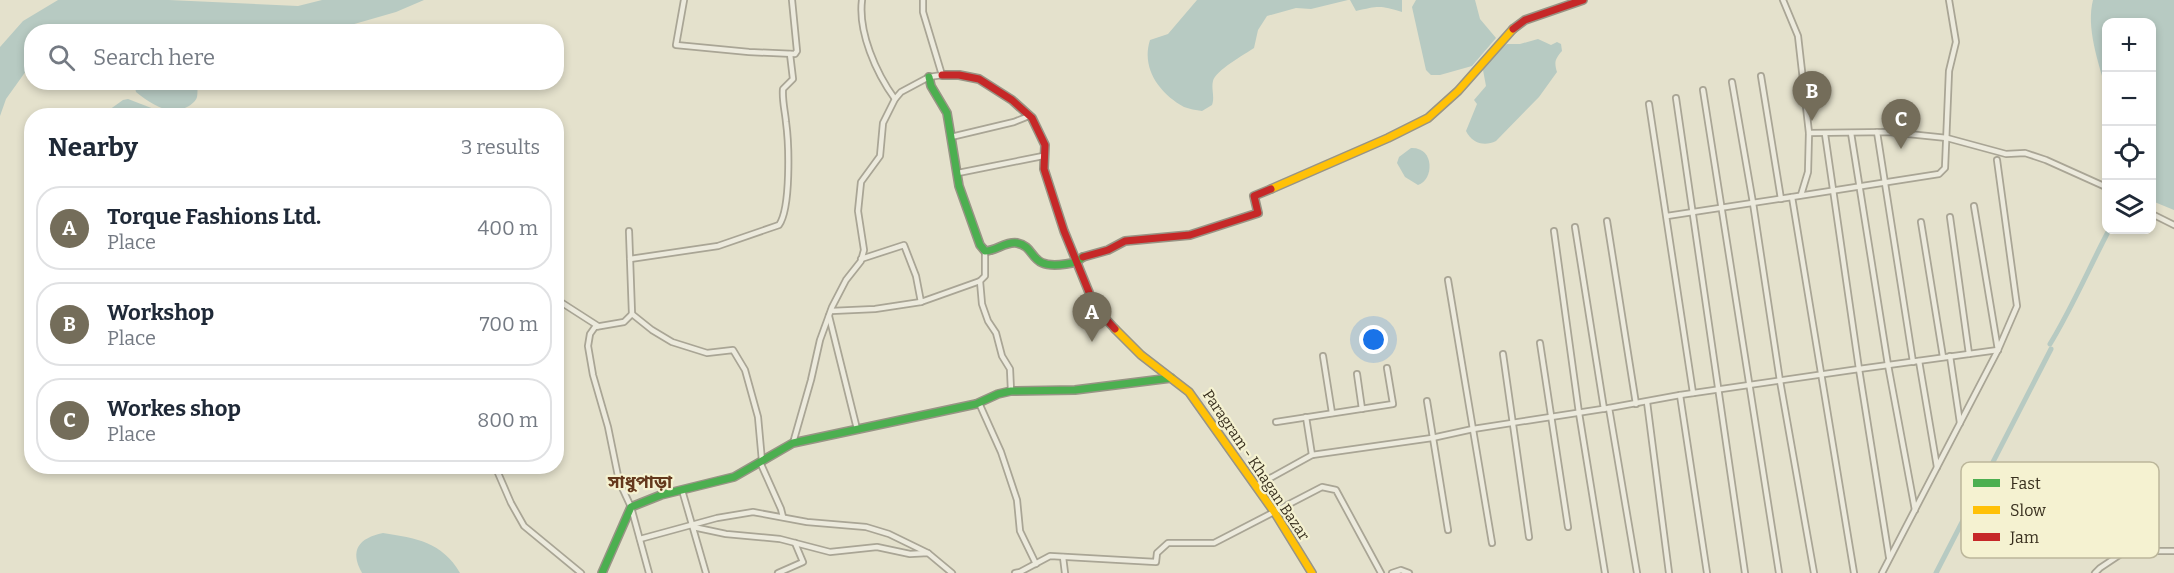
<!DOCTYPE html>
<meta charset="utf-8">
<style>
:root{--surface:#fff;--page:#f2f2f3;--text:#1f2937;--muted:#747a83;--line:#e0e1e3;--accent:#746d5a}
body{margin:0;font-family:Bitter,"Noto Sans Bengali",serif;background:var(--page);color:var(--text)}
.controls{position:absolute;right:18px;top:18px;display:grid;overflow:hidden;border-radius:12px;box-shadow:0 3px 9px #0003}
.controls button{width:54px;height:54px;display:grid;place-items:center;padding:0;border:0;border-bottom:2px solid var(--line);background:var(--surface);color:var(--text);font:30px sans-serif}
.you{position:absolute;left:1374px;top:340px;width:21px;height:21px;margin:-15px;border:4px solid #fff;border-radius:50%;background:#1a73e8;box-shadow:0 0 0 9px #1a73e833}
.badge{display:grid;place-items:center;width:39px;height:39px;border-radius:50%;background:var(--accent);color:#fff;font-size:20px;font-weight:700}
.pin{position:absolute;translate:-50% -50px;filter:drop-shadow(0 2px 3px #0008)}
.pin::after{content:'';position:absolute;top:32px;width:21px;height:18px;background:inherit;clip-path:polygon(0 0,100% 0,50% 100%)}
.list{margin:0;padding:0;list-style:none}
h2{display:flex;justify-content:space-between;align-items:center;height:78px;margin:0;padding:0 24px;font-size:26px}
h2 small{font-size:20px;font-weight:400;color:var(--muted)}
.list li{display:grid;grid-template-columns:39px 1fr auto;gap:18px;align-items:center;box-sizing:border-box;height:84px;margin:0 12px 12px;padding:0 12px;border:2px solid var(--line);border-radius:24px}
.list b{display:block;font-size:22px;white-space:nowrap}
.list p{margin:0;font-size:20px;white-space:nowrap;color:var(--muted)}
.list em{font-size:20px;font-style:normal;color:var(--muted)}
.icon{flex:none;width:33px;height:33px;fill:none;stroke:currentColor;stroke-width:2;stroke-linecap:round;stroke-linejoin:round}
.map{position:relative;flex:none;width:2174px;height:573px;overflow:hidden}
.search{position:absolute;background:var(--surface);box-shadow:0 3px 9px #0003;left:24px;top:24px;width:540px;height:66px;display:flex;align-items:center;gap:15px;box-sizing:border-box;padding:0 21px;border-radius:24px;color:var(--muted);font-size:22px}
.panel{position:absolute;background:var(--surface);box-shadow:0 3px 9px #0003;left:24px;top:108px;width:540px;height:366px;border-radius:24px}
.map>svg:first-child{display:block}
.water{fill:#b7cac2}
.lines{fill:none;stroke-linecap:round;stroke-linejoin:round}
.canal{stroke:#b7cac2;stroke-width:5}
.street-casing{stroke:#a9a595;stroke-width:8}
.fast-casing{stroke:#989485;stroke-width:10}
.slow-casing{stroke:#989485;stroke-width:10}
.jam-casing{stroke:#989485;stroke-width:10}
.street{stroke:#eceadd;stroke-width:4.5}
.fast{stroke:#4caf50;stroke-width:7}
.slow{stroke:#ffc107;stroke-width:7}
.jam{stroke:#c62828;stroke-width:7}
.labels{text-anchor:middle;stroke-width:4.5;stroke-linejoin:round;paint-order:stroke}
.street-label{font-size:15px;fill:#372e1d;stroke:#f5f2d1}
.quarter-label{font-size:18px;font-weight:bold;fill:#64381c;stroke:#f5f2d1}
.key{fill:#f5f2d1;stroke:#bcb79b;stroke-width:1.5}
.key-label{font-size:16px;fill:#372e1d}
</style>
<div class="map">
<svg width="2174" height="573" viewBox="0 0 2174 573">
<rect width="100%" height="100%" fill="#e4e1cc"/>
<g class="water">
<path d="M 58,0 L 169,0 L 298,6 L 322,0 L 424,0 L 396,12 L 330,31 L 223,32 L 206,28 L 32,32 L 31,64 L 6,99 L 0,116 L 0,47 L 23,21 Z"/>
<path d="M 1197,0 L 1348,0 L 1311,9 L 1296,8 L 1267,16 L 1258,30 L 1254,48 C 1245,54 1215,71 1213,81 C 1211,89 1215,97 1212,105 L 1202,111 C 1196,110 1189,109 1184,107 C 1159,93 1141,68 1150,40 L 1168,34 Z"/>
<path d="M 1350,0 L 1402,0 L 1402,12 C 1380,5 1378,6 1356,11 Z"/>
<path d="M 1416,0 L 1475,0 L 1480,19 L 1496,38 L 1472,66 L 1440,75 L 1431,75 L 1426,70 L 1412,7 Z"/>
<path d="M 2093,0 L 2174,0 L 2174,210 L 2152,201 L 2152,22 L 2106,22 L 2106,89 C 2098,62 2086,27 2093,0 Z"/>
<path d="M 1538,39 L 1551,45 L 1557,42 L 1561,44 L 1562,51 C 1555,59 1554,62 1557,72 L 1539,97 L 1496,141 C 1484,147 1472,143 1466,131 L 1477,104 L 1474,100 L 1486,86 L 1483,70 L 1489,60 L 1498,51 L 1507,44 L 1520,44 Z"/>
<path d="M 134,83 L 198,83 C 197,86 198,93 197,97 C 196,101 191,105 187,107 C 169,117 150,103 136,92 Z"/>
<path d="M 128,99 L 154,109 L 153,115 L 102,115 L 123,100 Z"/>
<path d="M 1411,148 C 1435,147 1434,180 1418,185 L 1405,177 L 1397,163 L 1399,157 Z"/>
<path d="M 383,533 C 416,538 442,542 460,573 L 362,573 C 349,550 359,538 383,533 Z"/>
</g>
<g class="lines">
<g class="canal">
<path d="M 2050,344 C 2072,308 2089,268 2109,230"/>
<path d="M 1936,573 L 2051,349"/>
</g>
<g class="street-casing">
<g id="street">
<path d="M 684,0 L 676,45 L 749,52 L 795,54 L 797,51 L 792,0"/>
<path d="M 862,0 C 858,32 876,73 895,99"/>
<path d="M 1783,0 L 1798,36 L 1809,133 L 1889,132 L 1947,138 L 2006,154 L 2025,153 L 2046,160 L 2106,187"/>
<path d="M 1761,76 L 1781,199"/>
<path d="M 1732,82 L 1753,203 L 1780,381 L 1814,573"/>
<path d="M 1703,90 L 1779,573"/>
<path d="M 1676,98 L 1745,573"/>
<path d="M 1649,104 L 1693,393"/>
<path d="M 1877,132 L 1913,362"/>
<path d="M 1851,133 L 1888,365 L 1915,510"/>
<path d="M 951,137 L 1014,122 L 1029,116"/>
<path d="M 958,173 L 1043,156"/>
<path d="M 1801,195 L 1808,172 L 1809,133"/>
<path d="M 1974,206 L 1998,350"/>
<path d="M 2152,214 L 2174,225"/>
<path d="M 1667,216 L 1792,197"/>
<path d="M 1950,217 L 1969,354"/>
<path d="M 1607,221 L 1636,404"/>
<path d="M 1921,222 L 1943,357"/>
<path d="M 1575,227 L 1604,409"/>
<path d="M 629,231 L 632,314 L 624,322 L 595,327 L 590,334 L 588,346 L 593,375 L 608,427 L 619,481 L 631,507 L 649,573"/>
<path d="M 1554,231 L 1579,413 L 1605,573"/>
<path d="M 985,251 L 985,276 L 980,281 L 982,304 L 988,321 L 996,333 L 1002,356 L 1010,369 L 1011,391"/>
<path d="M 630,259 L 718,246 L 779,225 C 791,208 789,144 786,122 C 785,111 782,100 783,89 L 793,79 L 790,54"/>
<path d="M 861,259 L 904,245 L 916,276 L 921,302 L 980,281"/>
<path d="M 1448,280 L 1492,543"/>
<path d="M 556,299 L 598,326"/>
<path d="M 831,311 L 875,309 L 921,302"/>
<path d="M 632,314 L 652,330 L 672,342 L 707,353 L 733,350 L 745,370 L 758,417 L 762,461"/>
<path d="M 829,316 L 857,429"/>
<path d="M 1540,343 L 1568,527"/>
<path d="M 1503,354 L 1529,537"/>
<path d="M 1323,356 L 1332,413"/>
<path d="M 1950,356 L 1960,423"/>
<path d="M 1919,361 L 1937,467"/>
<path d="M 1357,374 L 1362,409"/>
<path d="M 1680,395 L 1707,573"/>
<path d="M 1427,401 L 1448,530"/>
<path d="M 1647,402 L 1669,573"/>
<path d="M 979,403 L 1001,452 L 1017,500 L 1020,531 L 1036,564"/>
<path d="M 1306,417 L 1312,455"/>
<path d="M 1276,422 L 1393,404 L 1387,368"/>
<path d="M 793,443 L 811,380 L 820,340 L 832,307 L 846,280 L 861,261 L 864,250 L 858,211 L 861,182 L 880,156 L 883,123 L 895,99 L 901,92 L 929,77 L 942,75 L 923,12 L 923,0"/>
<path d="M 760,462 L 781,509 L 783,517"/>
<path d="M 495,466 L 511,503 L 524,526 L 581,573"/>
<path d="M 1256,486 L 1312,455 L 1432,438 L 1473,429 L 1609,408"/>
<path d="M 682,490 L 706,573"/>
<path d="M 693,527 L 726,534 L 780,539 L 830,552 L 877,547 L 910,554 L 928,553 L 952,573"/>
<path d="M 640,539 L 717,518 L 753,512 L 807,522 L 866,527 L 889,534 L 928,553"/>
<path d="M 1063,557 L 1065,573"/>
<path d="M 1889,557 L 1859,369 L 1998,350"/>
<path d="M 778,573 L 803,562 L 795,543"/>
<path d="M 1015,573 L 1020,572 L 1050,556 L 1156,562 L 1157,553 L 1168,543 L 1214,543 L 1322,487 L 1336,490 L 1381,573"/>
<path d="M 1392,573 L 1401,570 L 1409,573"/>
<path d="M 1637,573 L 1609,408 L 1680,395 L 1859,369 L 1825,134"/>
<path d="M 1854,573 L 1792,197 L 1939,174 L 1945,168 L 1949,71 L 1956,42 L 1949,0"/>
<path d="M 1882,573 L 1998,350 L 2017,306 L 1997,160"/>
<path d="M 2095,573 L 2100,568 L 2124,552 L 2132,551 L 2174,551"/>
</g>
</g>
<g class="fast-casing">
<g id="fast">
<path d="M 929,77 L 931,86 L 947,113 L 959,186 L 980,245 L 985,251 C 996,251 1006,241 1017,243 C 1038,247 1027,270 1066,264 C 1073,263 1078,262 1083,257"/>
<path d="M 602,573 L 631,507 L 661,495 L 734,477 L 793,443 L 976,404 L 998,394 L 1011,391 L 1075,390 L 1171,378"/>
</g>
</g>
<g class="slow-casing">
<g id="slow">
<path d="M 1271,189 L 1388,138 L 1428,118 L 1458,91 L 1513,29"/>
<path d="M 1115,329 L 1141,355 L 1189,392 L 1275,513 L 1312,573"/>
</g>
</g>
<g class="jam-casing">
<g id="jam">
<path d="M 1513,29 L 1525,20 L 1583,0"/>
<path d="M 942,75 L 959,75 L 979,79 L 1012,100 L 1032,118 L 1045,145 L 1044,169 L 1064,231 L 1095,307 L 1115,329"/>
<path d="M 1083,257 L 1108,250 L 1125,241 L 1190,235 L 1258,213 L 1254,196 L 1271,189"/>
</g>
</g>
<use href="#street" class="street"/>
<use href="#fast" class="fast"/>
<use href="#slow" class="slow"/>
<use href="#jam" class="jam"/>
</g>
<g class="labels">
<g class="street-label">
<text transform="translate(1256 465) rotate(56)" y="5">Paragram - Khagan Bazar</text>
</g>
<g class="quarter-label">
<text x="640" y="488">সাধুপাড়া</text>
</g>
</g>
<rect x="1961" y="462" width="198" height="96" rx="9" class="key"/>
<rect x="1973" y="479" width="27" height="8" fill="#4caf50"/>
<rect x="1973" y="506" width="27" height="8" fill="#ffc107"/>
<rect x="1973" y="533" width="27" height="8" fill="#c62828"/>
<g class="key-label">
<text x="2010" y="489">Fast</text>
<text x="2010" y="516">Slow</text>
<text x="2010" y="543">Jam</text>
</g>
</svg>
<div class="controls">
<button>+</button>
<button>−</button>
<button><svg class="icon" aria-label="locate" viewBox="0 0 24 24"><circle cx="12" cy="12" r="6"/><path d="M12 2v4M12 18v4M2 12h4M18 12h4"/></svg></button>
<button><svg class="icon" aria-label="layers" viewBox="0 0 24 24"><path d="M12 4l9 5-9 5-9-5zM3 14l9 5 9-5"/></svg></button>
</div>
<div class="you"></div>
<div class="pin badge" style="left:1092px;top:342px">A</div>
<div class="pin badge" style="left:1812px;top:121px">B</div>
<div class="pin badge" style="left:1901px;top:149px">C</div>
<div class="search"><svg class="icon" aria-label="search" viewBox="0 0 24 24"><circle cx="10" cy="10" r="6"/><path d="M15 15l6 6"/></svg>Search here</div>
<section class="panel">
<h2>Nearby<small>3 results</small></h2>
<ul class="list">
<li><span class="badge">A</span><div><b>Torque Fashions Ltd.</b><p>Place</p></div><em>400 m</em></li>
<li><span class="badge">B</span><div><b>Workshop</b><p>Place</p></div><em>700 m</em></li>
<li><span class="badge">C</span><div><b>Workes shop</b><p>Place</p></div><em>800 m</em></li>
</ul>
</section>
</div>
